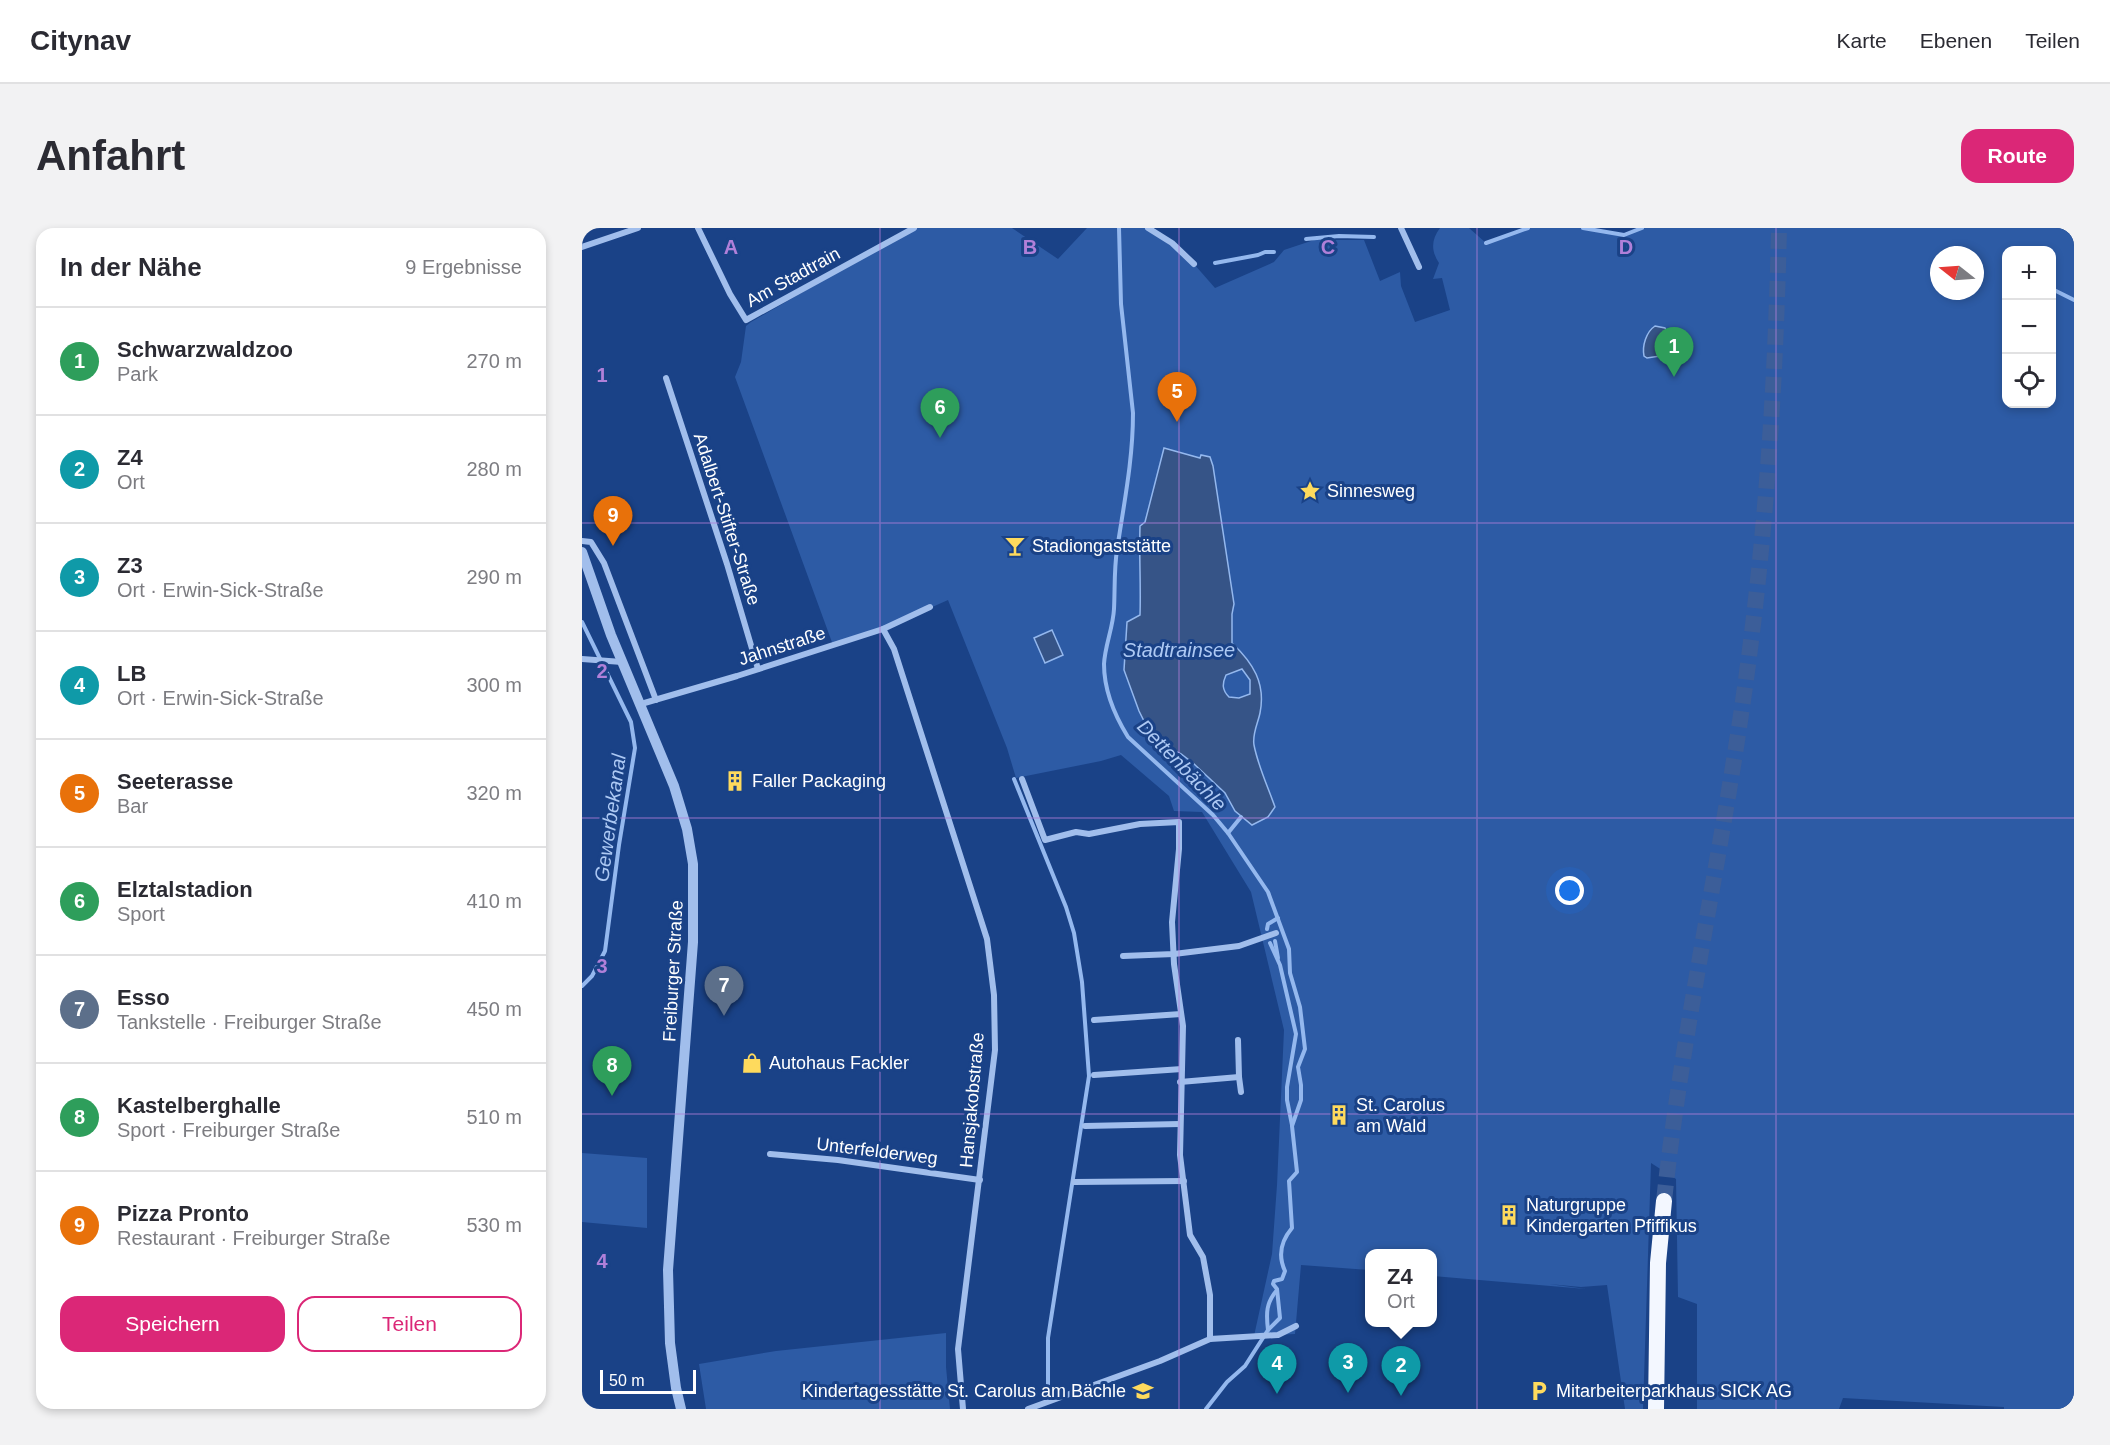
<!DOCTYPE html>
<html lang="de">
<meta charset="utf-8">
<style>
:root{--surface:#fff;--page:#f2f2f3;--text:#2b2b33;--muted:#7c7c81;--line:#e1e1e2;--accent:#db2777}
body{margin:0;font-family:Arial,sans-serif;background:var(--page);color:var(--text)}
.controls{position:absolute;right:18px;top:18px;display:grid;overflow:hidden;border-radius:12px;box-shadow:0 3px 9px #0003}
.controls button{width:54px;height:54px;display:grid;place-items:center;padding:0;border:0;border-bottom:2px solid var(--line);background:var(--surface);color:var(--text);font:30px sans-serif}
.compass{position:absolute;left:1348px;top:18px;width:54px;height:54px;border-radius:50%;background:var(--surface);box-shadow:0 3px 9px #0003;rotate:287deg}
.scale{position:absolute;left:18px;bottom:15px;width:96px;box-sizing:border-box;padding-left:6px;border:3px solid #fff;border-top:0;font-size:16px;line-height:21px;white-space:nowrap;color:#fff;-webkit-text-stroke:4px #1a4287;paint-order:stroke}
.you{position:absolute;left:988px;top:663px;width:21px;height:21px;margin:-15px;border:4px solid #fff;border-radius:50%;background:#1a73e8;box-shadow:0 0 0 9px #1a73e833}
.badge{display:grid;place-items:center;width:39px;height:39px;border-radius:50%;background:var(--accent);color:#fff;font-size:20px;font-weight:700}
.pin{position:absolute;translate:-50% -50px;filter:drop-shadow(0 2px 3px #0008)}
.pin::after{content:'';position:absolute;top:32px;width:21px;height:18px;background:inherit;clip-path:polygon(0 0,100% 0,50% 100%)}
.popup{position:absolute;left:783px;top:1021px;width:72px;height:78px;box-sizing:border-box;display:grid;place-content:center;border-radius:12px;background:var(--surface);filter:drop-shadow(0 2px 4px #0005);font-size:20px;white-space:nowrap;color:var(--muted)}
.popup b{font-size:22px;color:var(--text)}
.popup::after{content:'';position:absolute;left:50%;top:100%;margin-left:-12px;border:12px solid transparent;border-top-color:var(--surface)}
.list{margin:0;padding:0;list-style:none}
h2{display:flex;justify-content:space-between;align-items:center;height:78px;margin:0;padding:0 24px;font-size:26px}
h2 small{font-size:20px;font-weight:400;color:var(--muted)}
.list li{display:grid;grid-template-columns:39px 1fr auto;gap:18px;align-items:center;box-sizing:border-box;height:108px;padding:0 24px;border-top:2px solid var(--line)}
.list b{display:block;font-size:22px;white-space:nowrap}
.list p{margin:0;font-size:20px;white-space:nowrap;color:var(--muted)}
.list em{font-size:20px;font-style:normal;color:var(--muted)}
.actions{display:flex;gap:12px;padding:18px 24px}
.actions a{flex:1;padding:14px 0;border:2px solid var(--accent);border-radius:18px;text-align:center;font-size:21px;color:var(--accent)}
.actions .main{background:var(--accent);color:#fff}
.icon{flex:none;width:33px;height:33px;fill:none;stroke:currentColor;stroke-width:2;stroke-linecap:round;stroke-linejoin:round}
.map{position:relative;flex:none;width:1492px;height:1181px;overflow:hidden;border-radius:18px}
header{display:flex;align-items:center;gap:36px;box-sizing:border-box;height:84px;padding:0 30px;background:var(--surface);border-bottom:2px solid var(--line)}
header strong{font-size:28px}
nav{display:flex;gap:33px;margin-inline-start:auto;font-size:21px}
.intro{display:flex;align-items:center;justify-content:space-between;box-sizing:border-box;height:144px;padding:0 36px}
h1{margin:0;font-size:42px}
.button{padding:15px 27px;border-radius:18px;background:var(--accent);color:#fff;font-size:21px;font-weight:700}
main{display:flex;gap:36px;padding:0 36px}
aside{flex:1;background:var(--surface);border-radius:18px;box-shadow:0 3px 9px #0003}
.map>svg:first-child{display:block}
.green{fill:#2d5ba5;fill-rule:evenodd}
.water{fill:#365487;stroke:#94b8ee;stroke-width:1.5;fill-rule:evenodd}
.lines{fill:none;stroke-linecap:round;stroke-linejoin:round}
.stream{stroke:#94b8ee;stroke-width:4}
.trunk-tunnel{stroke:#3c5e99;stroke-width:16;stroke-dasharray:16 8;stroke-linecap:butt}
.minor{stroke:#a1beec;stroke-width:6}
.tertiary{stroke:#a1beec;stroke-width:10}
.trunk{stroke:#f3f7ff;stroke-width:16}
.grid{fill:none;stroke:#b080d9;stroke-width:1.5;stroke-opacity:0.55}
.labels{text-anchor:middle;stroke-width:6;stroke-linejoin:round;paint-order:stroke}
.street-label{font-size:18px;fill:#fff;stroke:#1a4287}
.poi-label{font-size:18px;fill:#fff;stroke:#1a4287;text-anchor:start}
.water-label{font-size:20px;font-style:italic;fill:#adc9f4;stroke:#1a4287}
.grid-label{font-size:20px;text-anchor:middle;font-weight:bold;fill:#b080d9;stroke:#1a4287;stroke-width:6;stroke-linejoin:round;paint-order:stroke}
</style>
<header>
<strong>Citynav</strong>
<nav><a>Karte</a><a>Ebenen</a><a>Teilen</a></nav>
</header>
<div class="intro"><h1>Anfahrt</h1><a class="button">Route</a></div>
<main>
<aside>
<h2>In der Nähe<small>9 Ergebnisse</small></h2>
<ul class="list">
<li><span class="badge" style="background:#2e9e5b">1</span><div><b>Schwarzwaldzoo</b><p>Park</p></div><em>270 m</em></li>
<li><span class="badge" style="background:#0f9aa8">2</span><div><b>Z4</b><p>Ort</p></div><em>280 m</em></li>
<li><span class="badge" style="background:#0f9aa8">3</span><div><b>Z3</b><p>Ort · Erwin-Sick-Straße</p></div><em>290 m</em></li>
<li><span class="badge" style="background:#0f9aa8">4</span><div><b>LB</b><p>Ort · Erwin-Sick-Straße</p></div><em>300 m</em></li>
<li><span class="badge" style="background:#e8710a">5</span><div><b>Seeterasse</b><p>Bar</p></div><em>320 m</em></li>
<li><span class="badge" style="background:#2e9e5b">6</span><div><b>Elztalstadion</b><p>Sport</p></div><em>410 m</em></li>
<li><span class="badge" style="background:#5c6f8a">7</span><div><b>Esso</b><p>Tankstelle · Freiburger Straße</p></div><em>450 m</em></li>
<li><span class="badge" style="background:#2e9e5b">8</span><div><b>Kastelberghalle</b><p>Sport · Freiburger Straße</p></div><em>510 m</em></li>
<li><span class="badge" style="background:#e8710a">9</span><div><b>Pizza Pronto</b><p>Restaurant · Freiburger Straße</p></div><em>530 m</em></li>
</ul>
<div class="actions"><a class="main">Speichern</a><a>Teilen</a></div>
</aside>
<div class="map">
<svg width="1492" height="1181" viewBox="0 0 1492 1181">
<rect width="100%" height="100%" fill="#1a4287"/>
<g class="green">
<path d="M 332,0 L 430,0 L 476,31 L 505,0 L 566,0 L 612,36 L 633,60 L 692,34 L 702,22 L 732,12 L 782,12 L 798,53 L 818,44 L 819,58 L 833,94 L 868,82 L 860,50 L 851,51 L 857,35 C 849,23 849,12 858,0 L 887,0 L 904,15 L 946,0 L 1001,0 L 1042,7 L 1059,0 L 1492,0 L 1492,1181 L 1422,1181 L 1422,1179 L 1261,1170 L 1257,1181 L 1115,1181 L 1115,1076 L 1096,1069 L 1094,951 L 1069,935 L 1061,1181 L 1043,1181 L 1025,1057 L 999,1059 L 967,1056 L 1004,1061 L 851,1048 L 850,1026 L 788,1026 L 787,1042 L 719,1037 L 713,1106 L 672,1108 L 690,1026 L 695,957 L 702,802 L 669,664 L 620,584 L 592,583 L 587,568 L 539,527 L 519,533 L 434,550 L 425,520 L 366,372 L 301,401 L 251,417 L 153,149 L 159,134 L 164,98 L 169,94 ZM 1424,22 L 1470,22 L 1470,176 L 1424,176 ZM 1357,27 L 1393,27 L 1393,63 L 1357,63 Z"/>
<path d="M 0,925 L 65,930 L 65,1000 L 0,994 Z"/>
<path d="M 364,1105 L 364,1139 L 368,1181 L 124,1181 L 117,1136 L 194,1123 Z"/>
</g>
<g class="water">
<path d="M 1073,98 L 1083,100 C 1089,111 1088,119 1078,128 L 1065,130 L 1062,128 C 1060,118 1064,104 1073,98 Z"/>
<path d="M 582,220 L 618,230 L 619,227 L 628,229 L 631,238 L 652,376 L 650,386 L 650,415 C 671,435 684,455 678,485 C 676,495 670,506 672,517 C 676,538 686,559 693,579 L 686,589 L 670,597 L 653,583 L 643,565 L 611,535 L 599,526 L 573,512 L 569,507 L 557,483 L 542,442 L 545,394 L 558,387 C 559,357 557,328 558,298 L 563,294 ZM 660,441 L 668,452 L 668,466 L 657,470 L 647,469 C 640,462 640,456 644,447 Z"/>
<path d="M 470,402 L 481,427 L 463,435 L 452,410 Z"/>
</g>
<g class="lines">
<g class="stream">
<path d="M 537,0 L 539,76 L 551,185 C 551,232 542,275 535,322 C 532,341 533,361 532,381 C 531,400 523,417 522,436 C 522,461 533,488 546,509 L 631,587 L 646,605 L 686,664 L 707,721 L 708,745 L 718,779 L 723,821 L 716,839 L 719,857 L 719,872 L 710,898 L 715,944 L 707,953 L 710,1000 C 699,1013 696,1028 703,1043 L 700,1051 L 692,1053 L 691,1056 L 695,1061 L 698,1090 L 686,1102 L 663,1138 L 645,1154 L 624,1181"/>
<path d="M 1001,0 L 1042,7 L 1060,0"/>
<path d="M 724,11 L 757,8 L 792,9"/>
<path d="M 904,15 L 946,0"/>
<path d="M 633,35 L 676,27 L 683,24 L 692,24"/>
<path d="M 1470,61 L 1492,72"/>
<path d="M 0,394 L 49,494 L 53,520 L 37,617 L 23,723 L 10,748 L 0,758"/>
<path d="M 432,551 L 484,679 L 492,705 L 500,754 L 507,848 L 466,1110 L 466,1167"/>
<path d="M 646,605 L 659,589"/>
<path d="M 685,701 L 686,696 L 696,690"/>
<path d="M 693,713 L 696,730"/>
<path d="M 688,715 L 698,737 L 714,806 L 705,859 L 705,872 L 710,897"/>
<path d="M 686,1102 C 684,1085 684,1075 695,1062"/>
</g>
<path class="trunk-tunnel" d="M 1082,973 C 1102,785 1146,601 1169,413 C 1186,276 1194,138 1197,0"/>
<g class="minor">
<path d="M 116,0 L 148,66 L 164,92 L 332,0"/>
<path d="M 566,0 L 590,15 L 612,36"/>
<path d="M 819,0 L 837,39"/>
<path d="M 0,19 L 56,0"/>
<path d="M 84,150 L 145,336 L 176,441"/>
<path d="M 0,313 L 9,314 L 22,335 L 74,472"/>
<path d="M 301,401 L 312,421 L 405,711 L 412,767 L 413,822 L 376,1121 L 381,1181"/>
<path d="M 0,431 L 40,434"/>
<path d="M 59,476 L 155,448 L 301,401 L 348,379"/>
<path d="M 440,551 L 463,612 L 494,604 L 507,606 L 558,596 L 597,594 L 597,621 L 590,694 L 592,736 L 601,798 L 598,927 L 608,1007 L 621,1029 L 628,1067 L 628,1111"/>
<path d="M 541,728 L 592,726 L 657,718 L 694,705"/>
<path d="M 512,792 L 599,786"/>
<path d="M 656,812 L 657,849"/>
<path d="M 512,847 L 600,841"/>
<path d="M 598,854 L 657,849 L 659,864"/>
<path d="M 503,898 L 598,896"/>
<path d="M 188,926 L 256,932 L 398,952"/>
<path d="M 492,954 L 602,953"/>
<path d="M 446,1181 L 578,1133 L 628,1111 L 696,1107 L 714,1098"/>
</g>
<path class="tertiary" d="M 0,324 L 29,407 L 92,558 L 105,601 L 111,636 L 111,714 L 86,1042 L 88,1115 L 94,1160 L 99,1181"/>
<path class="trunk" d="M 1074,1181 L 1076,1035 L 1082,973"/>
</g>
<path class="grid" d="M 298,0 L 298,1181M 597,0 L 597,1181M 895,0 L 895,1181M 1194,0 L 1194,1181M 0,295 L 1492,295M 0,590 L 1492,590M 0,886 L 1492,886"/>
<defs>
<g id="sight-bare" transform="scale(1.62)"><path d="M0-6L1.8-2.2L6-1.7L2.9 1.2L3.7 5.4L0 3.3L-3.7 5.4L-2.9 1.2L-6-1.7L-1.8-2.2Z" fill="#feda5d" stroke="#1a4287" stroke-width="2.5" paint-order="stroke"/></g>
<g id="bar-bare" transform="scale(1.62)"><path d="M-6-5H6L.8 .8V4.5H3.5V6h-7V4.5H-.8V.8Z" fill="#feda5d" stroke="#1a4287" stroke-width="2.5" paint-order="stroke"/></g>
<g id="building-bare" transform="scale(1.62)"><path d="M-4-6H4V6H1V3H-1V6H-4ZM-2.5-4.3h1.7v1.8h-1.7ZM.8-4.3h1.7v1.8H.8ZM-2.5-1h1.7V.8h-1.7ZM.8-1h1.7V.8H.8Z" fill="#feda5d" stroke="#1a4287" stroke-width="2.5" paint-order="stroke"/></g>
<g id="shop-bare" transform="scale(1.62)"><path d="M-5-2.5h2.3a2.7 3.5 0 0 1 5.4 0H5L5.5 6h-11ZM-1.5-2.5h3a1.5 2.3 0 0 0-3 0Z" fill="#feda5d" stroke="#1a4287" stroke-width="2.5" paint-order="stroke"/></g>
<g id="school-bare" transform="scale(1.62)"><path d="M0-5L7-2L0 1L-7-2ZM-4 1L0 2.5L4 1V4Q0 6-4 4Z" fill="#feda5d" stroke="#1a4287" stroke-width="2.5" paint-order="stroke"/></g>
<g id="parking-bare" transform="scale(1.62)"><path d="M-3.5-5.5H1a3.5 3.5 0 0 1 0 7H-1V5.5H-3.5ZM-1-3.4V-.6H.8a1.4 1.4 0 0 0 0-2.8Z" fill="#feda5d" stroke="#1a4287" stroke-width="2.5" paint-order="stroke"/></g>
</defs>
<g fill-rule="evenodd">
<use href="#sight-bare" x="728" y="263"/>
<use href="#bar-bare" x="433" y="318"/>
<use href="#building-bare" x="153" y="553"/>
<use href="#shop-bare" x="170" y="835"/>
<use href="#building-bare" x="757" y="887"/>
<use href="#building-bare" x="927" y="987"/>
<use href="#school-bare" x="561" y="1163"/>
<use href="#parking-bare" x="957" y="1163"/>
</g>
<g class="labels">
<g class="street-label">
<text transform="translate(211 49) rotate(-29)" y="6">Am Stadtrain</text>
<text transform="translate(145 291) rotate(72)" y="6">Adalbert-Stifter-Straße</text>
<text transform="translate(200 418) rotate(-18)" y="6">Jahnstraße</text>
<text transform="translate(91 743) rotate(-87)" y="6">Freiburger Straße</text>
<text transform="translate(390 872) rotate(-85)" y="6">Hansjakobstraße</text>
<text transform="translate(295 923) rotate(7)" y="6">Unterfelderweg</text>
</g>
<g class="poi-label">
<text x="745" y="269">Sinnesweg</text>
<text x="450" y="324">Stadiongaststätte</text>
<text x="170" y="559">Faller Packaging</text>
<text x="187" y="841">Autohaus Fackler</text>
<text x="774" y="883">St. Carolus<tspan x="774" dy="21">am Wald</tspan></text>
<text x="944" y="983">Naturgruppe<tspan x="944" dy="21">Kindergarten Pfiffikus</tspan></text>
<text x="544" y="1169" text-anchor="end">Kindertagesstätte St. Carolus am Bächle</text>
<text x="974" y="1169">Mitarbeiterparkhaus SICK AG</text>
</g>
<g class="water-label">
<text x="597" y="429">Stadtrainsee</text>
<text transform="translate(600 537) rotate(46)" y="7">Dettenbächle</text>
<text transform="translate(28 590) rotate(-82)" y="7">Gewerbekanal</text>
</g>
</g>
<g class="grid-label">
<text x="149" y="26">A</text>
<text x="448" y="26">B</text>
<text x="746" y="26">C</text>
<text x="1044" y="26">D</text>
<text x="20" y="154">1</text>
<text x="20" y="450">2</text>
<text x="20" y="745">3</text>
<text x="20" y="1040">4</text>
</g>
</svg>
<div class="controls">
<button>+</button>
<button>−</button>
<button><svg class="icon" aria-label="locate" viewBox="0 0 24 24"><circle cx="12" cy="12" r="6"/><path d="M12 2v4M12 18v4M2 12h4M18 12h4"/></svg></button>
</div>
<svg class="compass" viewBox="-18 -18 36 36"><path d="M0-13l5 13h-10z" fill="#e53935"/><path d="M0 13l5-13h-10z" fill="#7c7c81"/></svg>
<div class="scale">50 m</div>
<div class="you"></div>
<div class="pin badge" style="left:1092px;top:149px;background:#2e9e5b">1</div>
<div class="pin badge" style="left:819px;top:1168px;background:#0f9aa8">2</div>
<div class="popup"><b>Z4</b>Ort</div>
<div class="pin badge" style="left:766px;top:1165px;background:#0f9aa8">3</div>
<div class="pin badge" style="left:695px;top:1166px;background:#0f9aa8">4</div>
<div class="pin badge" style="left:595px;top:194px;background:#e8710a">5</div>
<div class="pin badge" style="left:358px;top:210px;background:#2e9e5b">6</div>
<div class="pin badge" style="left:142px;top:788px;background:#5c6f8a">7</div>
<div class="pin badge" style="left:30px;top:868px;background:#2e9e5b">8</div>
<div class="pin badge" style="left:31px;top:318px;background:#e8710a">9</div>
</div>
</main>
